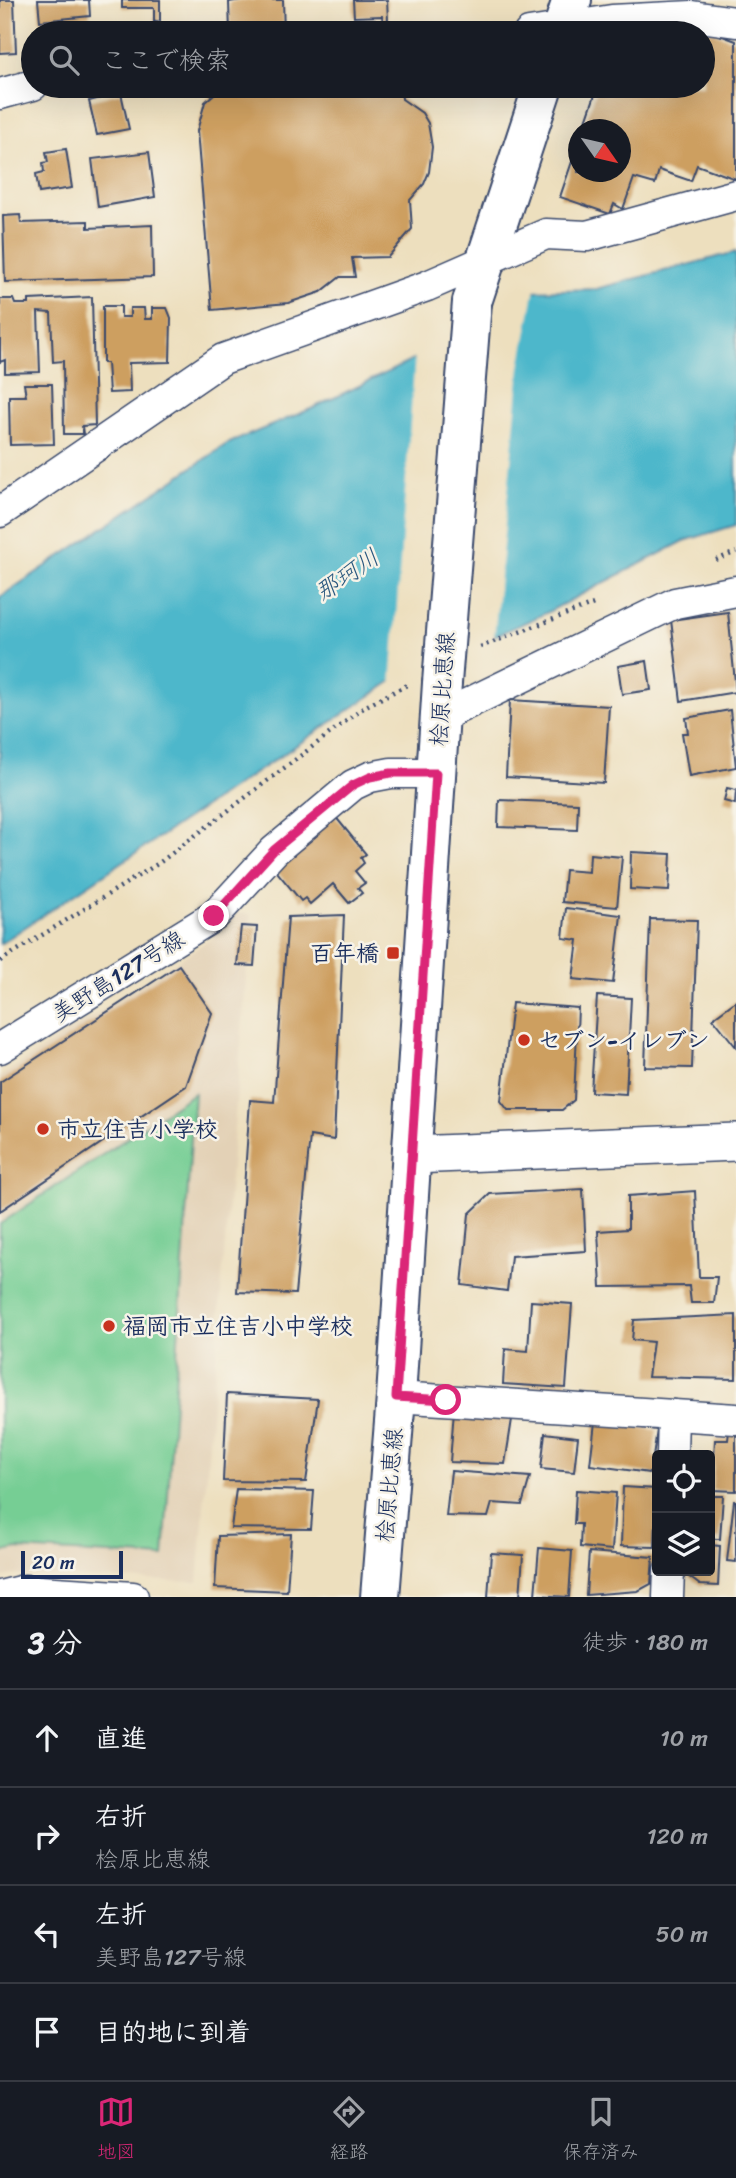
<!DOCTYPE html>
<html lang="ja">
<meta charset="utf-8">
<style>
:root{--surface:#171b24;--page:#20242c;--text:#f1f3f6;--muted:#9ea1a6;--line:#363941;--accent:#db2777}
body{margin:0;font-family:Sriracha,"Klee One",sans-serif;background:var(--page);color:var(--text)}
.controls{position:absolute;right:21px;bottom:21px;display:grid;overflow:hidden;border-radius:7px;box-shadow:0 7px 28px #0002}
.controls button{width:63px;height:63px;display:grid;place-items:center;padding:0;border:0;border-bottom:2px solid var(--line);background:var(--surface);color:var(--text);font:35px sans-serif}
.compass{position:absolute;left:568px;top:119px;width:63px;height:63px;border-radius:50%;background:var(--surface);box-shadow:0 7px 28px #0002;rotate:124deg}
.scale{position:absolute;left:21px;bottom:18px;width:102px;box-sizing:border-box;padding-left:7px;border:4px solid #1b2f5e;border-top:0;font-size:19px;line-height:24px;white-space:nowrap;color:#1b2f5e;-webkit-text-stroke:5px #f7f3e8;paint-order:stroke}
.stop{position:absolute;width:21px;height:21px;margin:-16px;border:5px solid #db2777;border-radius:50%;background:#fff}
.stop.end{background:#db2777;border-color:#fff;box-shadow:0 2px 7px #0008}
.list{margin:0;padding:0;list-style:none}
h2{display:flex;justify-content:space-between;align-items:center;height:91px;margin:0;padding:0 28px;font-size:30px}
h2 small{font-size:23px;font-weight:400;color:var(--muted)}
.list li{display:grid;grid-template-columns:46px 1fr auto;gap:21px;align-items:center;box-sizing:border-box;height:98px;padding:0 28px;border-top:2px solid var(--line)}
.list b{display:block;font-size:26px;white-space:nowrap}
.list p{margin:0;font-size:23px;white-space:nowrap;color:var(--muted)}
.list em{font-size:23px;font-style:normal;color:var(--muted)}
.icon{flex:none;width:38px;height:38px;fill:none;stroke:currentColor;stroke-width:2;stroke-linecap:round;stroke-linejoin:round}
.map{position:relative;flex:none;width:736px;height:1597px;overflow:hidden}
.search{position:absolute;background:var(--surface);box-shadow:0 7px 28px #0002;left:21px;right:21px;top:21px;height:77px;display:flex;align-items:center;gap:18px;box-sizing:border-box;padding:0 24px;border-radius:38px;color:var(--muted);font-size:26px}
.sheet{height:483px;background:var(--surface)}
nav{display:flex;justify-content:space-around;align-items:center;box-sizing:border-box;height:98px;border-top:2px solid var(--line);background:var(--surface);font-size:19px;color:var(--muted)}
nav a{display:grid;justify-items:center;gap:4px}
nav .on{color:var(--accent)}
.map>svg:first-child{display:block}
.built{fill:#e3d1b6}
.green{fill:#76ce94;stroke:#487e79;stroke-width:2}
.water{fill:#4eb7cb;stroke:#347394;stroke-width:2}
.pier{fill:#eddfbe}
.building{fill:#cd9f60}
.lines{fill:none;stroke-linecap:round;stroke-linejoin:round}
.minor-casing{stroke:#3a496c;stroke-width:33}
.tertiary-casing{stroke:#3a496c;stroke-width:40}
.secondary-casing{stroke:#3a496c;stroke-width:42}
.path{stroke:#3a496c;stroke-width:4.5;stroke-dasharray:2 5;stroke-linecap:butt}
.minor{stroke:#fff;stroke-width:30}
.tertiary{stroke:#fff;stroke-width:37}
.secondary{stroke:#fff;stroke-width:38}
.secondary-bridge-casing{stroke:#3a496c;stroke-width:42;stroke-linecap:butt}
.secondary-bridge{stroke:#fff;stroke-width:38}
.route{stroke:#db2777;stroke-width:9}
.poi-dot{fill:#c8321e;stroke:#f7f3e8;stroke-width:2.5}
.labels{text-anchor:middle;stroke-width:5;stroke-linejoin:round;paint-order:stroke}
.street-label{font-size:23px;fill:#1b2f5e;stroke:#f7f3e8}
.poi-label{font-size:23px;font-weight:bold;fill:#1b2f5e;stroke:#f7f3e8;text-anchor:start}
.water-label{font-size:24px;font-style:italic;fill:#2a587f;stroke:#f7f3e8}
</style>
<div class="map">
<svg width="736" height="1597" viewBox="0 0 736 1597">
<rect width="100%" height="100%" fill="#f7f3e8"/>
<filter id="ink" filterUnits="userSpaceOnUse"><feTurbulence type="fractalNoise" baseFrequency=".0143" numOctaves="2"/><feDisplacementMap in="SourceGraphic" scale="14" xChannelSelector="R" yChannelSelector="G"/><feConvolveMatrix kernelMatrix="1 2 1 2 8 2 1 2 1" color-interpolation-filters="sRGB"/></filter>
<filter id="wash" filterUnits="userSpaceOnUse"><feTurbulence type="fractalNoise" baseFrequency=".00686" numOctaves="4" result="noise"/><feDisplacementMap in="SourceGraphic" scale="28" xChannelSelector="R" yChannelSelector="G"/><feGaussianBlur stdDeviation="1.57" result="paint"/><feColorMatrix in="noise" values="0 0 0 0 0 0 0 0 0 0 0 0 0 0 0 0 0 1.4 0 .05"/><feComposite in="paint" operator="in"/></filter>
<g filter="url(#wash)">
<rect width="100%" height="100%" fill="#eddfbe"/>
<path class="built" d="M 235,912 L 251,915 L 198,1582 L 13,1575 L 0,1578 L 0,1077 L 220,933 Z"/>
<path class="green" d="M 194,1093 L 164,1557 L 17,1549 L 0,1553 L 0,1224 Z"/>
<path class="water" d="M 736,252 L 736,525 L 684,541 L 546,613 L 391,682 L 0,944 L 0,597 L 227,444 L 313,408 L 413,360 L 529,291 L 596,289 Z"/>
<path class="pier" d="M 535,287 L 520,367 L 494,639 L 391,686 L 415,355 L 527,288 Z"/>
<g id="blocks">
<g class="building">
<path d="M 0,0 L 14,0 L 16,52 L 0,53 Z"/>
<path d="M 38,0 L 89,0 L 90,16 L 40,21 Z"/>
<path d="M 122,0 L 160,0 L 160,21 L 154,22 L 154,8 L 122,8 Z"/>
<path d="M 241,0 L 283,0 L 284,33 L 230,33 L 229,2 Z"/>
<path d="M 353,0 L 387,0 L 388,20 L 383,21 L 382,16 L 354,17 Z"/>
<path d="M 684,22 L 736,41 L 736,179 L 697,165 L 691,181 L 659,170 L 655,184 L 634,178 L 623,209 L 614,204 L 610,214 L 560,197 L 578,144 L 578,172 L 620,172 L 620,130 L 583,130 L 598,86 L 703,86 L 703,33 L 680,33 Z"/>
<path d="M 58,25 L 92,26 L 92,33 L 58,33 Z"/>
<path d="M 223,86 L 425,86 L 401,90 L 402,99 L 422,113 L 428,123 L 432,147 L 429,172 L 424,184 L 410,200 L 412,229 L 388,257 L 352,258 L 355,277 L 340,277 L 321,292 L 288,303 L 212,310 L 197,131 L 205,102 Z"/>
<path d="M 121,93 L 129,129 L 97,135 L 89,101 Z"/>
<path d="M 66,149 L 72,188 L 39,193 L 36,174 L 44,172 L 43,163 L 48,162 L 46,152 Z"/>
<path d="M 149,152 L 155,197 L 98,207 L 92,159 Z"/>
<path d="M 20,215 L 21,223 L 88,221 L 88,228 L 152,225 L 153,277 L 5,282 L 3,216 Z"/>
<path d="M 92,297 L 95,425 L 82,426 L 83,434 L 64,434 L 63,361 L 53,362 L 51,313 L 38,312 L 40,372 L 5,373 L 5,360 L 0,362 L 0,299 L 13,299 L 15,304 L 29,304 L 29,300 Z"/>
<path d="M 103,306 L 121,306 L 121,317 L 130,317 L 130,308 L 144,308 L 145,319 L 152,319 L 152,308 L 167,308 L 171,318 L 170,362 L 129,363 L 130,392 L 109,393 L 107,363 L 103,363 Z"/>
<path d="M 24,384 L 52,384 L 54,444 L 10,445 L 9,396 L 26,396 Z"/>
<path d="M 728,612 L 736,692 L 681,701 L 671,620 Z"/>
<path d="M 647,661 L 651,690 L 622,694 L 618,666 Z"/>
<path d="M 510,700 L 609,706 L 604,783 L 506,777 Z"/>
<path d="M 730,710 L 736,767 L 689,776 L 682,733 L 688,733 L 686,718 Z"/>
<path d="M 727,788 L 736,790 L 735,804 L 724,801 Z"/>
<path d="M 499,800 L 578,803 L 577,830 L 498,827 Z"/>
<path d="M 334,815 L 366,854 L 361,858 L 364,863 L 355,871 L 365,883 L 358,888 L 362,893 L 349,903 L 333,884 L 310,904 L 305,898 L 301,901 L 272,866 Z"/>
<path d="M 631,852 L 671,854 L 669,891 L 630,889 Z"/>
<path d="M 590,854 L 622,857 L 617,907 L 562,902 L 565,870 L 589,872 Z"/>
<path d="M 566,908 L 621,915 L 613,983 L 573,979 L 578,940 L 563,938 Z"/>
<path d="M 344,915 L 334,1140 L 310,1136 L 295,1294 L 237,1292 L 250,1100 L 274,1102 L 288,917 Z"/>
<path d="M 650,919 L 697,920 L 692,1068 L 645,1067 Z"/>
<path d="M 241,926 L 257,927 L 254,966 L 237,965 Z"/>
<path d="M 179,965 L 212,1013 L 186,1086 L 0,1211 L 0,1082 Z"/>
<path d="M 597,996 L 631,998 L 626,1094 L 591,1092 Z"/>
<path d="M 736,1001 L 736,1047 L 713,1018 Z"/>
<path d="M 512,1003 L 578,1008 L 574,1100 L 562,1110 L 508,1110 L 501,1101 Z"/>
<path d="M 583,1189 L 586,1251 L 511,1256 L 507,1291 L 462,1285 L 469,1214 L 490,1194 Z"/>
<path d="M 695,1191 L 699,1277 L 717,1277 L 714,1303 L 691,1303 L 689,1286 L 601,1287 L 598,1231 L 628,1229 L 628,1196 Z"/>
<path d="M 531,1301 L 572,1304 L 566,1388 L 503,1384 L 505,1349 L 528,1351 Z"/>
<path d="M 736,1315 L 736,1379 L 648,1377 L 653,1342 L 632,1340 L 634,1320 Z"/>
<path d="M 227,1394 L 318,1399 L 306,1482 L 223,1481 Z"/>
<path d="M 454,1410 L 513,1413 L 505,1464 L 450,1462 Z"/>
<path d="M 595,1422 L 657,1430 L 653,1457 L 657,1457 L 657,1474 L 590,1465 Z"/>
<path d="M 729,1431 L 736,1431 L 736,1491 L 712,1490 L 715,1440 L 728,1440 Z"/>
<path d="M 545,1433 L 578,1437 L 574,1472 L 541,1469 Z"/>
<path d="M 451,1471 L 530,1477 L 522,1505 L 492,1503 L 488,1517 L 446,1516 Z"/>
<path d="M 623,1487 L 657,1489 L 655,1547 L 621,1546 Z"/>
<path d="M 236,1489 L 314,1491 L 311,1529 L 231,1528 Z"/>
<path d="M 576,1490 L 616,1493 L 612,1550 L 580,1547 L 581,1524 L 574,1524 Z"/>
<path d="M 710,1496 L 723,1496 L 720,1539 L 710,1539 Z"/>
<path d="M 734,1501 L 736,1501 L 736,1562 L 727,1561 Z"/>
<path d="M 291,1534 L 287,1591 L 215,1588 L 218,1536 Z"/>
<path d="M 710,1545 L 720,1546 L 718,1586 L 700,1585 L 688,1576 L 689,1571 L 710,1571 Z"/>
<path d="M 539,1548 L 572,1551 L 569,1597 L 535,1595 Z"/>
<path d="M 589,1552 L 653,1557 L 651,1584 L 638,1591 L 586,1595 Z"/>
<path d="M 491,1553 L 523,1555 L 520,1597 L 488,1597 Z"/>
</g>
</g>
</g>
<g filter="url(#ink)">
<use href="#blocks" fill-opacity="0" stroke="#3a496c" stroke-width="2"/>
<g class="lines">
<g class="minor-casing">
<g id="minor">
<path d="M 529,33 L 612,20 L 692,16 L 736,22"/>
<path d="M 0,94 L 33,85"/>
<path d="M 0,512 L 223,359 L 427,286 L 546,234 L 587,236 L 736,195"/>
<path d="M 440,717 L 675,603 L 736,591"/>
<path d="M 0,1048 L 214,916 L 274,851 L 353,785 L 370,777 L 391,773 L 436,773"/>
<path d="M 396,1397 L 736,1419"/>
<path d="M 672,1455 L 673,1415"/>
<path d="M 0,1596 L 24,1590 L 133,1597"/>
<path d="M 668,1597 L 669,1571"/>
</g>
</g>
<g class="tertiary-casing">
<path id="tertiary" d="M 412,1155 L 736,1142"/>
</g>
<g class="secondary-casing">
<g id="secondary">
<path d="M 561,33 L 572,0"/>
<path d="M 472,302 L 543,86"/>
<path d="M 380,1597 L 396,1397 L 442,683"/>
</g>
</g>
<g class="path">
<path d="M 716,560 L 736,552"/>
<path d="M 480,647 L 596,603"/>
<path d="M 0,961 L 159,863 L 366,706 L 407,685"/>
</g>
<use href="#minor" class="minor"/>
<use href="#tertiary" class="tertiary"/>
<use href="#secondary" class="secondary"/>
<g class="secondary-bridge-casing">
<path id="secondary-bridge" d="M 442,683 L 472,302"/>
</g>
<use href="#secondary-bridge" class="secondary-bridge"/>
</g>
</g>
<g class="lines" filter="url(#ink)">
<path class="route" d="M 214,916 L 274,850 L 353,785 L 370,777 L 391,773 L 436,773 L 396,1397 L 446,1400"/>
</g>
<g class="poi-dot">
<rect x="386" y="946" width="14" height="14" rx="3.5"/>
<circle cx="524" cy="1040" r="7"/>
<circle cx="43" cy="1129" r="7"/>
<circle cx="109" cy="1326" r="7"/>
</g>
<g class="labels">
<g class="street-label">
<text transform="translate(442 689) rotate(-86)" y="8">桧原比恵線</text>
<text transform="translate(118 976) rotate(-32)" y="8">美野島127号線</text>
<text transform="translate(389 1485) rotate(-85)" y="8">桧原比恵線</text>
</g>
<g class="poi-label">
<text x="379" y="961" text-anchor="end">百年橋</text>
<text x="538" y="1048">セブン-イレブン</text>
<text x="57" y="1137">市立住吉小学校</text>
<text x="123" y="1334">福岡市立住吉小中学校</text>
</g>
<g class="water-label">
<text transform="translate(347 575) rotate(-35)" y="8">那珂川</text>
</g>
</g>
</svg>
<div class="controls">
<button><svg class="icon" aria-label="locate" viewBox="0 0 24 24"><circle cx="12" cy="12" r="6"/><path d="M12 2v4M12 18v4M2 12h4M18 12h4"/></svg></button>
<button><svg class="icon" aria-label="layers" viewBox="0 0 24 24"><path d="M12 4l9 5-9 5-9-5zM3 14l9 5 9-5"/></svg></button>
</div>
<svg class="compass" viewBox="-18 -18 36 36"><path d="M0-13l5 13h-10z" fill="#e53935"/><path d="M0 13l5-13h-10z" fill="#9ea1a6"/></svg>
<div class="scale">20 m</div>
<div class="stop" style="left:446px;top:1400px"></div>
<div class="stop end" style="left:214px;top:916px"></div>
<div class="search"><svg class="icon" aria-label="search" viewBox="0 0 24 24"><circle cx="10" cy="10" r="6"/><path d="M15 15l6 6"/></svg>ここで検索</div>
</div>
<section class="sheet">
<h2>3 分<small>徒歩 · 180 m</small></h2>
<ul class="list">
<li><svg class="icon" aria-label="ahead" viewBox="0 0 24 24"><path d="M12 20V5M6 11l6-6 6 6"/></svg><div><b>直進</b></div><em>10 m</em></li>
<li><svg class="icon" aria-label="right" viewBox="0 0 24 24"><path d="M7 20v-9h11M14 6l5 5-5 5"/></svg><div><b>右折</b><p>桧原比恵線</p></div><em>120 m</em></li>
<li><svg class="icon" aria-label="left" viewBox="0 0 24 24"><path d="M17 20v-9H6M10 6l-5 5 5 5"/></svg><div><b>左折</b><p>美野島127号線</p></div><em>50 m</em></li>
<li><svg class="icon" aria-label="arrive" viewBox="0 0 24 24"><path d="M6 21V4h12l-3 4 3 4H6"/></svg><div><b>目的地に到着</b></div></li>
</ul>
</section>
<nav>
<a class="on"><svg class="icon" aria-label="map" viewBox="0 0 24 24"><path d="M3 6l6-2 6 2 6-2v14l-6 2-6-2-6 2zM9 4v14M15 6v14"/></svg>地図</a>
<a><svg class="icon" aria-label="directions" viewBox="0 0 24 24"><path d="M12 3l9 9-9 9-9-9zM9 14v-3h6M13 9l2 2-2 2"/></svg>経路</a>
<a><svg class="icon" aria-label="saved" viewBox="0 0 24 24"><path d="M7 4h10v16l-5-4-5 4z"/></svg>保存済み</a>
</nav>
